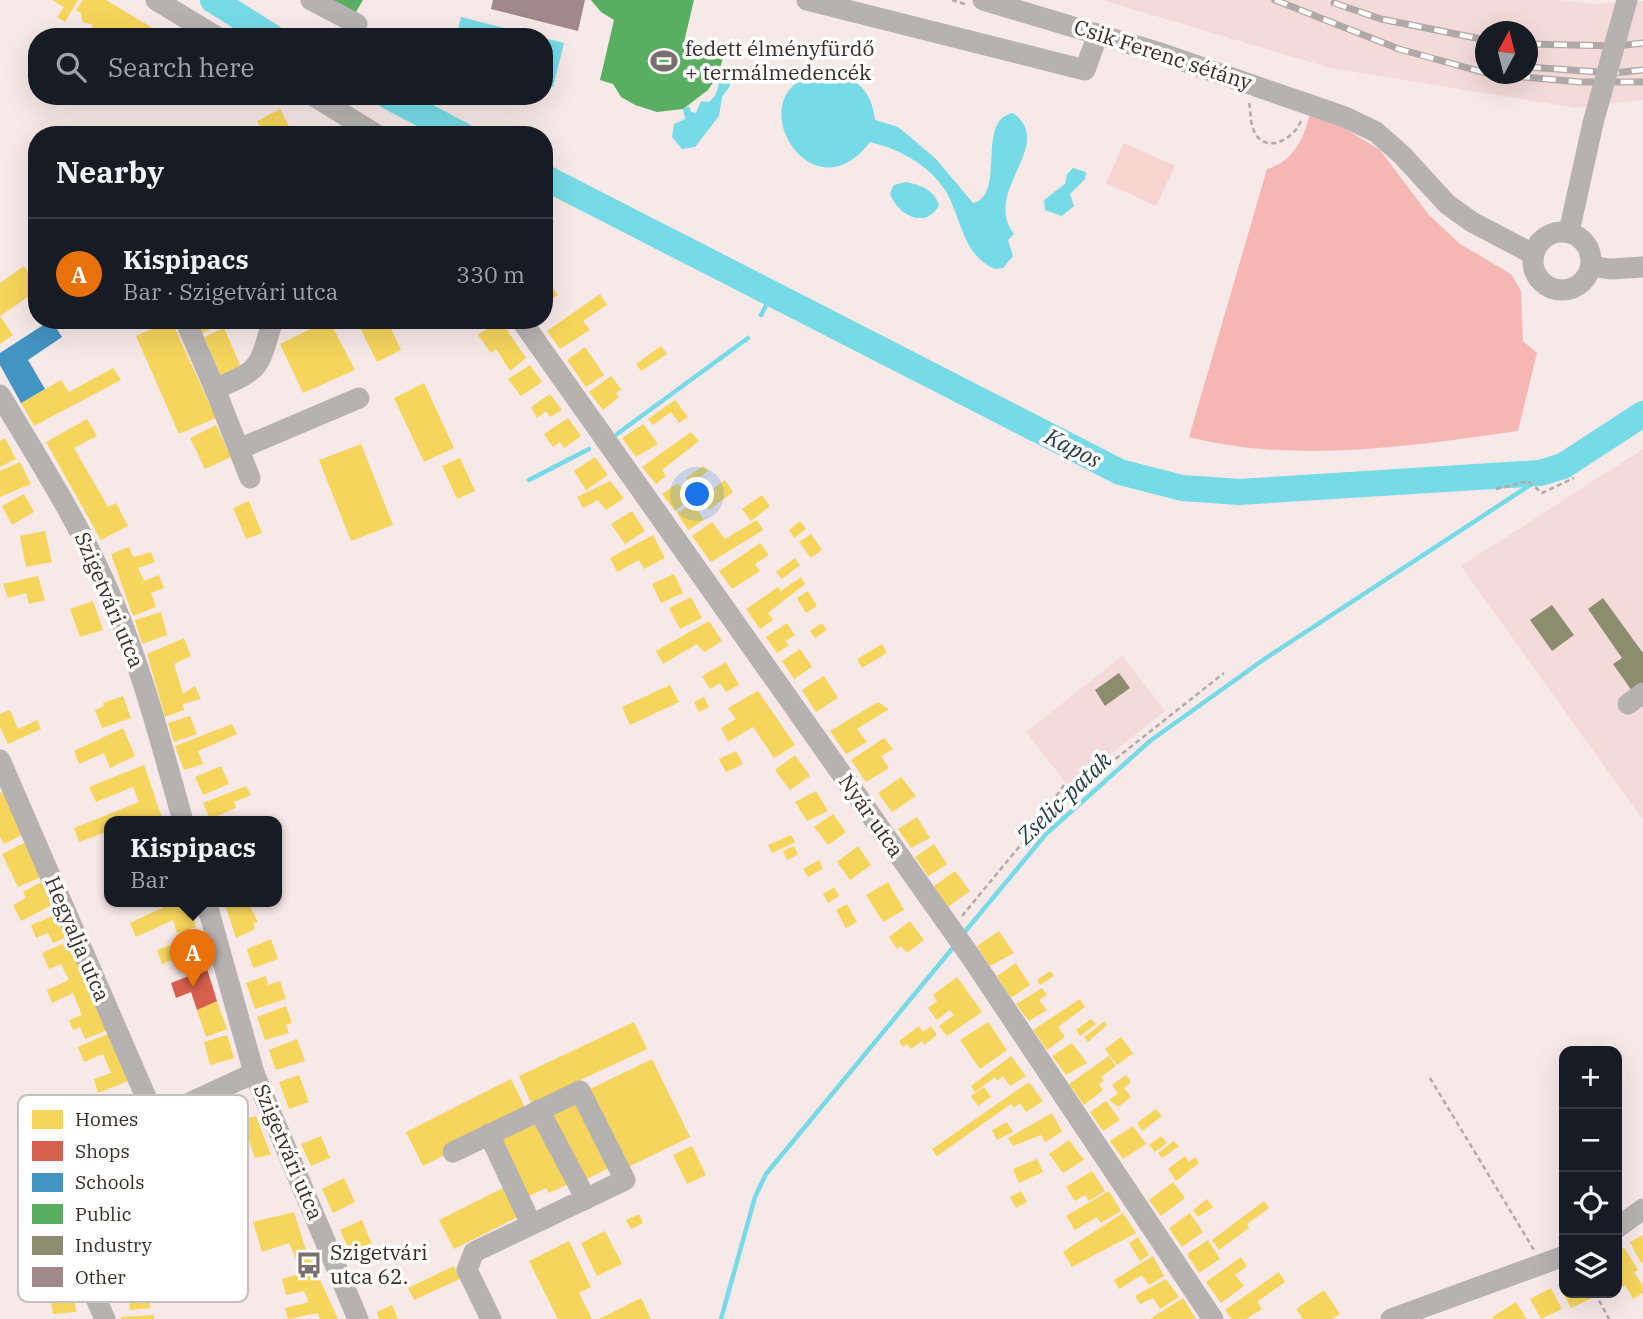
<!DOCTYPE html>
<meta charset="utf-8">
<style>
:root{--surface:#171b24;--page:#242831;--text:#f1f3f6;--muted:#9ea1a6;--line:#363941;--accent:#8c9099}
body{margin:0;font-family:"IBM Plex Serif",serif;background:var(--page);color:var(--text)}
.controls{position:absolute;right:21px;bottom:21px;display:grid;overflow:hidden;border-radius:14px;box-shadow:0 7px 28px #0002}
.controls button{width:63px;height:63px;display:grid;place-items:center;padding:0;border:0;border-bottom:2px solid var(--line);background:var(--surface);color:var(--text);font:35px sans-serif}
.compass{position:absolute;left:1475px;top:21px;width:63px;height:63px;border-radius:50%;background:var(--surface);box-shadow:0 7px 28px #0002;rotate:7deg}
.you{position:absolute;left:698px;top:495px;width:24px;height:24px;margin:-18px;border:5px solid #fff;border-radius:50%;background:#1a73e8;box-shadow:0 0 0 10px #1a73e833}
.badge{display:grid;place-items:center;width:46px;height:46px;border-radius:50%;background:var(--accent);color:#fff;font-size:23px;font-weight:700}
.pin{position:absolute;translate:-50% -58px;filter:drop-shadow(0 2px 4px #0008)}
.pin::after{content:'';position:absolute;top:37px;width:24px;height:21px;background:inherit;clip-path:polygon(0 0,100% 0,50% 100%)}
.popup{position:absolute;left:104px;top:816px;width:178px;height:91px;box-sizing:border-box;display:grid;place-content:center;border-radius:14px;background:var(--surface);filter:drop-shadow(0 2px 5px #0005);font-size:23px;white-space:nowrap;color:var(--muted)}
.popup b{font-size:26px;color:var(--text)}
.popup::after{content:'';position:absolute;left:50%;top:100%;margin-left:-14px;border:14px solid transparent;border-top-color:var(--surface)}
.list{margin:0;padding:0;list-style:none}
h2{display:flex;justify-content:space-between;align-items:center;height:91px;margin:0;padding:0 28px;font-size:30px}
h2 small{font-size:23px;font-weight:400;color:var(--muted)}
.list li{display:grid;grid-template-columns:46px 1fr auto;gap:21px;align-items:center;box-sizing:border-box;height:112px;padding:0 28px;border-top:2px solid var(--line)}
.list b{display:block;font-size:26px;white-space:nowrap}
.list p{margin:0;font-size:23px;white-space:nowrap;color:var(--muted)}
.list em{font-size:23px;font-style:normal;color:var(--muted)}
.icon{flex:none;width:38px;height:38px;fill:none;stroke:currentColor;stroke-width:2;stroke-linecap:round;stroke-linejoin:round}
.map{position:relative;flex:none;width:1643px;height:1319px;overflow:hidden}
.search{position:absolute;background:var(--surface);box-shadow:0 7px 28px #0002;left:28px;top:28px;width:525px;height:77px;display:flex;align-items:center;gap:18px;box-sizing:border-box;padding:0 24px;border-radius:28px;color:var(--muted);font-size:26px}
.panel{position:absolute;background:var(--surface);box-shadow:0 7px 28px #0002;left:28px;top:126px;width:525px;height:203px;border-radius:28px}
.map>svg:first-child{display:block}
.built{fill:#f4dbd9;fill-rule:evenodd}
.green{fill:#f8d4d0}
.forest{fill:#f5b7b3}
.water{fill:#76dbe7}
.homes{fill:#f6d55c}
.shops{fill:#d6604d}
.schools{fill:#4393c3}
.public{fill:#5aae61}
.industry{fill:#8c8c6e}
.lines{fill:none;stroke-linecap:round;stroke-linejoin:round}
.stream{stroke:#76dbe7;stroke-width:4.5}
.river{stroke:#76dbe7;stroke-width:26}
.building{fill:#a18989}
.path{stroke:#b0abab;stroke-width:2.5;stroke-dasharray:5 3.5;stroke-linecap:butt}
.minor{stroke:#b6b2b2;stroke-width:21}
.rail-casing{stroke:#afa9a9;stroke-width:7}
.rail{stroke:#fff;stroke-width:4.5;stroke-dasharray:13;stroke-linecap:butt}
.minor-bridge{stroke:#b6b2b2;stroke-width:21}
.labels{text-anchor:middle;stroke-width:7;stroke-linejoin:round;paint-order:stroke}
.poi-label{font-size:21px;fill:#362d2c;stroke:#fff;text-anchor:start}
.street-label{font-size:21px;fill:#362d2c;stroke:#fff}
.water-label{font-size:23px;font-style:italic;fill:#273f42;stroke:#fff}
.key{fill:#fff;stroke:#c3c0c0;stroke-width:2}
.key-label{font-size:19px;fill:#362d2c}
</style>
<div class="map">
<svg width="1643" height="1319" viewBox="0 0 1643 1319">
<rect width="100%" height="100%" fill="#f7e9e8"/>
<g class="built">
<path d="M 1102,0 L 1554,0 L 1595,4 L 1643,1 L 1643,100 L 1576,108 L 1330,68 ZM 1486,32 L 1528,32 L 1528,74 L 1486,74 Z"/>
<path d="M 1643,449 L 1643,820 L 1461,566 Z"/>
<path d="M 1122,656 L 1165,711 L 1069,787 L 1026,732 Z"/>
</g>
<path class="green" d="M 1124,143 L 1175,166 L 1156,206 L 1106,183 Z"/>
<path class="forest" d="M 1310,114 L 1341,126 L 1380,150 L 1429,215 L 1460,244 L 1511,274 L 1521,291 L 1523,341 L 1537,353 L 1518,431 C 1412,446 1295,464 1189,437 L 1267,169 C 1293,162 1304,138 1310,114 Z"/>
<g class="water">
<path d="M 461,17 L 540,37 L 456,37 Z"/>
<path d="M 544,38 L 564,43 L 553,87 L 544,85 Z"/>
<path d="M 833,72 C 859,79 872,93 875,120 L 898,127 L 909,136 L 936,159 L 973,203 C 1007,196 975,119 1013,113 C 1057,145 981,191 1014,234 L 1008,240 L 1013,256 L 1003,268 L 995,269 C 962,255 962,218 945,190 C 928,164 899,149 870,142 C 807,226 727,76 833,72 Z"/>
<path d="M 721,78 L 730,81 L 730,86 L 722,97 L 719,116 L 695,147 L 682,149 L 672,137 L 674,124 L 685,119 L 683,109 L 689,106 L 691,112 L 696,113 L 701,101 L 709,102 L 715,96 Z"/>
<path d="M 1073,168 L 1086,172 L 1085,179 L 1070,194 L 1074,206 L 1062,216 L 1045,210 L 1044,200 L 1065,184 L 1067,174 Z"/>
<path d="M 906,182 C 921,185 934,190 939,205 C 926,231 896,214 890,193 L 894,185 Z"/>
</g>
<g class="homes">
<path d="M 52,0 L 78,0 L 65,22 L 57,17 L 64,7 Z"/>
<path d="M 83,0 L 106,0 L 156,30 L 152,37 L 119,37 L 110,29 L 105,37 L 86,37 L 93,25 L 82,22 L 81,13 L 76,10 Z"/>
<path d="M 112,96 L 133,96 L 116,104 Z"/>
<path d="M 280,109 L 292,132 L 264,135 L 257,121 Z"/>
<path d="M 24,266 L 37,285 L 37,291 L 0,316 L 13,335 L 0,344 L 0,283 Z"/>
<path d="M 550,284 L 558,295 L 546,303 L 551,310 L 544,316 L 544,288 Z"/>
<path d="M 600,294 L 607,305 L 583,321 L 590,330 L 560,349 L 547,331 Z"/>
<path d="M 171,320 L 216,418 L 179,434 L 136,336 Z"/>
<path d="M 195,320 L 220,320 L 222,324 L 201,334 Z"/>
<path d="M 329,320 L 355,370 L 303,393 L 280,344 Z"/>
<path d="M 356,320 L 387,320 L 401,350 L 377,362 Z"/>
<path d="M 500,320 L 526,358 L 510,371 L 496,349 L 491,353 L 478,335 Z"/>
<path d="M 224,328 L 242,369 L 222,378 L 204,337 Z"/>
<path d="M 661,346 L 667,354 L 641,371 L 636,364 Z"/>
<path d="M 585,347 L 604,375 L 586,387 L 567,360 Z"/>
<path d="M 530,365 L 542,382 L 521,396 L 508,379 Z"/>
<path d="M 113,368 L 121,380 L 34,426 L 21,403 L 61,380 L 69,392 Z"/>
<path d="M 611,376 L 621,389 L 616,393 L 619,397 L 603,410 L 589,392 Z"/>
<path d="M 424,383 L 454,448 L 424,462 L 394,398 Z"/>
<path d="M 550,394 L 562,410 L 550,417 L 546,411 L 537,418 L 531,407 Z"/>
<path d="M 675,400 L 688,417 L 679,423 L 671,412 L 653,425 L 648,419 Z"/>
<path d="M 568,418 L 581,436 L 564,448 L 560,442 L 553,447 L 544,434 Z"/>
<path d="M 87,419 L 97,436 L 74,448 L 108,507 L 116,503 L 128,526 L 101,540 L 46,442 Z"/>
<path d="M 643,424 L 658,444 L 636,457 L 622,438 Z"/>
<path d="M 216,425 L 231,457 L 205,469 L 190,438 Z"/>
<path d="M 691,432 L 699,441 L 662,470 L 666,476 L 656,484 L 642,467 Z"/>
<path d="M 5,438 L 16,459 L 0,467 L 0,441 Z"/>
<path d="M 361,444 L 393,525 L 351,541 L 319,460 Z"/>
<path d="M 595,457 L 608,475 L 586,490 L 574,471 Z"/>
<path d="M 460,458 L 475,491 L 457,499 L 442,466 Z"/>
<path d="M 20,462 L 31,484 L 0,497 L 0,471 Z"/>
<path d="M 703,466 L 708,471 L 691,484 L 686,478 Z"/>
<path d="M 725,480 L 733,492 L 709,510 L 700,498 Z"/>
<path d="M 610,481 L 624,498 L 606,510 L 598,500 L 583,508 L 577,497 Z"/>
<path d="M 678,483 L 690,499 L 675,511 L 662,494 Z"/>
<path d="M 24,494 L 34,512 L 12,525 L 2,506 Z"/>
<path d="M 762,495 L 770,506 L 751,521 L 742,509 Z"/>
<path d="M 249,501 L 262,533 L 246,539 L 233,508 Z"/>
<path d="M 693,503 L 704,520 L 688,530 L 677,513 Z"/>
<path d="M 632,511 L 645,531 L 625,544 L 611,524 Z"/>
<path d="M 757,520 L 763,530 L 711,562 L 692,536 L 712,522 L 725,539 Z"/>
<path d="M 800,521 L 806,529 L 794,538 L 789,530 Z"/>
<path d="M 45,531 L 52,562 L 26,567 L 20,536 Z"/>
<path d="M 811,534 L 822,550 L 811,558 L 799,542 Z"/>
<path d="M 653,535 L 665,558 L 644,569 L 639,560 L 617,572 L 610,558 Z"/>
<path d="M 760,543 L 769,555 L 755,564 L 760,571 L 732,589 L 719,571 Z"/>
<path d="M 129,547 L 133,557 L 151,552 L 155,562 L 138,568 L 144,581 L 159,575 L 164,588 L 151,593 L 156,607 L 133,616 L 111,554 Z"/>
<path d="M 795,558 L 800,565 L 782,579 L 776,572 Z"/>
<path d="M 674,574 L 683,593 L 661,603 L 652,584 Z"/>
<path d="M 38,576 L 45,600 L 29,604 L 26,593 L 8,598 L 3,584 Z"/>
<path d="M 801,577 L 805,584 L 768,613 L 773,620 L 760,629 L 746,609 L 778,587 L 781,591 Z"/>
<path d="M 808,591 L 817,606 L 806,613 L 797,598 Z"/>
<path d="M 691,597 L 702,618 L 680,629 L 669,608 Z"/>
<path d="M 93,601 L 103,630 L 80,637 L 70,609 Z"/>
<path d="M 161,612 L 167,635 L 142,644 L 135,620 Z"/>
<path d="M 709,621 L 722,641 L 704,652 L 697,644 L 663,664 L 656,651 Z"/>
<path d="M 787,623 L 795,635 L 785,641 L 789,645 L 777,653 L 766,637 Z"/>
<path d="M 822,623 L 827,630 L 815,638 L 810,631 Z"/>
<path d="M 184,638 L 191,656 L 174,664 L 183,694 L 195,686 L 201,699 L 183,704 L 184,710 L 165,717 L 147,654 Z"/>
<path d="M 882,644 L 887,653 L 862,668 L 857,659 Z"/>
<path d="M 800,649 L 812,667 L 794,679 L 782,661 Z"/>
<path d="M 726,662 L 739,685 L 726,692 L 720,683 L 710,689 L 702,676 Z"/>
<path d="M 824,676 L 838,698 L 816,712 L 802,690 Z"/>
<path d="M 670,685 L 679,702 L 630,725 L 622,707 Z"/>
<path d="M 758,691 L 795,745 L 774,758 L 753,727 L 728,742 L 721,728 L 736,719 L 728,708 Z"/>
<path d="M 123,696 L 131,718 L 102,728 L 95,710 L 104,706 L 103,703 Z"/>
<path d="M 704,697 L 709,707 L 699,712 L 694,702 Z"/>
<path d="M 878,702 L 889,709 L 857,729 L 867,742 L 846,754 L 830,731 Z"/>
<path d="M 10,710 L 18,729 L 37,720 L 41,729 L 8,744 L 0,727 L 0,714 Z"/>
<path d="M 190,716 L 197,734 L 174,742 L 168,723 Z"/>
<path d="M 232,724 L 237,734 L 198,751 L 203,764 L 184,770 L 175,746 Z"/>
<path d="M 123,728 L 135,756 L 110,768 L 104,753 L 79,764 L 74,751 Z"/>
<path d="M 884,738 L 893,749 L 881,756 L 889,768 L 866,782 L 851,760 Z"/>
<path d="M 736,751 L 743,764 L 726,772 L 719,759 Z"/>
<path d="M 795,755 L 810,776 L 790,790 L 775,770 Z"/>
<path d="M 144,765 L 163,821 L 109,821 L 109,831 L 79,842 L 74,828 L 139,802 L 133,787 L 96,802 L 89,787 Z"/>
<path d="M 221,766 L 229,784 L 203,795 L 195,777 Z"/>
<path d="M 901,777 L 916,796 L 892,812 L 878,793 Z"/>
<path d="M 246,786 L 251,795 L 234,802 L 236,808 L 210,819 L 203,803 Z"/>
<path d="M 3,791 L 22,835 L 4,844 L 0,837 L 0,793 Z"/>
<path d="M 816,791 L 828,811 L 807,821 L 795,802 Z"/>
<path d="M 833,814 L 846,832 L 828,845 L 814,827 Z"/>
<path d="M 917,817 L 930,838 L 911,848 L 898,829 Z"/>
<path d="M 791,835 L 795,842 L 772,853 L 768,845 Z"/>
<path d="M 26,842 L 41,877 L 18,887 L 2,854 Z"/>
<path d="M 934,844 L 947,864 L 928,876 L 915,857 Z"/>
<path d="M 794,846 L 798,855 L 787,860 L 783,851 Z"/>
<path d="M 858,846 L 871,865 L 850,880 L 837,862 Z"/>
<path d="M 819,860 L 823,869 L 808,877 L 803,869 Z"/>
<path d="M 955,871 L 970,891 L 948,907 L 934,886 Z"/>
<path d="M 43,881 L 54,904 L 21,921 L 13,905 L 26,898 L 23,892 Z"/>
<path d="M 888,882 L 904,910 L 883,922 L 866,895 Z"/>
<path d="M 834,887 L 839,896 L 828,903 L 823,894 Z"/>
<path d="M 177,901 L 189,901 L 196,927 L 177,933 L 173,920 L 136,937 L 130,923 Z"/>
<path d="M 224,901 L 247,901 L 258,922 L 253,923 L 255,929 L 236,938 Z"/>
<path d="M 847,904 L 857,922 L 846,928 L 836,910 Z"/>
<path d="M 57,914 L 67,937 L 53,943 L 48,933 L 36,938 L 31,925 Z"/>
<path d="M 910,921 L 924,940 L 907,953 L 901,946 L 897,949 L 889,937 Z"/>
<path d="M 999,931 L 1014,953 L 990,966 L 977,946 Z"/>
<path d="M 196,935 L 206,963 L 185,971 L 180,957 L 162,964 L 157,950 Z"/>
<path d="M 271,939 L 278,959 L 253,968 L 247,949 Z"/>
<path d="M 69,941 L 108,1030 L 85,1039 L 80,1027 L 73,1030 L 69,1020 L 82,1015 L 73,993 L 52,1003 L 47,990 L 69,980 L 61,964 L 49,969 L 42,953 Z"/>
<path d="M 1016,963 L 1030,985 L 1011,998 L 997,976 Z"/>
<path d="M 1050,971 L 1054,976 L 1040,985 L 1037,980 Z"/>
<path d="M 266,976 L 268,985 L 280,981 L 286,999 L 255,1009 L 246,983 Z"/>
<path d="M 957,977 L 982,1012 L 947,1036 L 939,1026 L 954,1015 L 950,1010 L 937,1020 L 928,1008 L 937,1001 L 933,995 Z"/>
<path d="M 1042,988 L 1047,995 L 1039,1000 L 1047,1010 L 1029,1021 L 1016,1004 Z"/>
<path d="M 1080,999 L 1085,1007 L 1058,1027 L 1065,1037 L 1047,1050 L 1033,1030 Z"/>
<path d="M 217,1001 L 227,1029 L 206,1037 L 197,1010 Z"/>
<path d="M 286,1006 L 292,1023 L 286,1025 L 289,1033 L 265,1040 L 257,1017 Z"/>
<path d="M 1091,1019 L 1096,1024 L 1080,1036 L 1076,1030 Z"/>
<path d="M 1105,1021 L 1107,1025 L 1088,1042 L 1084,1037 Z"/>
<path d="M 634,1022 L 647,1049 L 531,1103 L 519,1076 Z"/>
<path d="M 988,1022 L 1007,1050 L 980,1069 L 960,1040 Z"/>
<path d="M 919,1026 L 923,1032 L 931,1026 L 937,1035 L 924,1045 L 922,1041 L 911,1049 L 907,1044 L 903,1047 L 899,1041 Z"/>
<path d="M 110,1033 L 131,1080 L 98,1093 L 94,1079 L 111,1073 L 103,1054 L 84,1062 L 78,1047 Z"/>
<path d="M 227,1035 L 234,1058 L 210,1065 L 204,1042 Z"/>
<path d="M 1121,1037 L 1133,1053 L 1117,1065 L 1105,1049 Z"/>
<path d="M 297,1039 L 305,1061 L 276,1070 L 269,1050 Z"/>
<path d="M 1072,1043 L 1087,1063 L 1066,1075 L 1052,1056 Z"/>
<path d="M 1011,1056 L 1026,1076 L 1010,1086 L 1003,1076 L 997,1081 L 995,1077 L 975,1092 L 971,1086 Z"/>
<path d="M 1109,1056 L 1116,1066 L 1101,1077 L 1104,1081 L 1099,1084 L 1103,1090 L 1084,1105 L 1069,1084 Z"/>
<path d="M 652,1059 L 690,1137 L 626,1168 L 588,1090 Z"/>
<path d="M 299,1075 L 309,1102 L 289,1109 L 279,1082 Z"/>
<path d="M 1126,1075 L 1131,1082 L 1124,1088 L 1131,1097 L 1118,1107 L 1109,1100 L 1118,1093 L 1112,1085 Z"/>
<path d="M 511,1079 L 528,1113 L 423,1166 L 406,1132 Z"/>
<path d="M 1029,1082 L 1043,1101 L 1026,1112 L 1020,1103 L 1014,1108 L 1011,1104 L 937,1156 L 932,1149 Z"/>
<path d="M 984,1087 L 991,1097 L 978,1106 L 971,1096 Z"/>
<path d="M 576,1096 L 611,1167 L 583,1181 L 549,1109 Z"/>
<path d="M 88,1097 L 95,1122 L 68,1130 L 61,1104 Z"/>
<path d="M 1106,1101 L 1120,1120 L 1103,1131 L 1090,1112 Z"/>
<path d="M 241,1106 L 246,1119 L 256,1116 L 271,1155 L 255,1158 L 242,1121 L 214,1131 L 209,1117 Z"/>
<path d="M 1156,1109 L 1162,1116 L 1142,1131 L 1137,1123 Z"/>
<path d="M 1052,1113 L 1062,1132 L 1045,1142 L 1041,1135 L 1013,1146 L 1008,1138 Z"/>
<path d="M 541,1115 L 573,1182 L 549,1193 L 546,1188 L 527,1197 L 497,1136 Z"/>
<path d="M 1007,1122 L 1013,1132 L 997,1140 L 992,1130 Z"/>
<path d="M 1133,1126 L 1146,1144 L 1123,1159 L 1110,1141 Z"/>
<path d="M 321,1136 L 330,1158 L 311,1166 L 301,1144 Z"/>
<path d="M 1161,1136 L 1167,1143 L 1155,1152 L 1149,1145 Z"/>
<path d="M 138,1140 L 153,1173 L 124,1178 L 122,1169 L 135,1164 L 126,1145 Z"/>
<path d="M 1069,1140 L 1084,1160 L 1063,1173 L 1049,1154 Z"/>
<path d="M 1174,1141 L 1179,1146 L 1162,1158 L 1158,1153 Z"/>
<path d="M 692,1146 L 706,1175 L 687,1184 L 673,1155 Z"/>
<path d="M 73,1151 L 80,1177 L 57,1183 L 49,1157 Z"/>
<path d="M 1185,1156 L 1189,1162 L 1195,1157 L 1199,1163 L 1176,1181 L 1168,1169 Z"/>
<path d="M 1037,1159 L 1043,1172 L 1019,1183 L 1013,1169 Z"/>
<path d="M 1092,1171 L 1105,1191 L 1089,1201 L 1085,1195 L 1075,1201 L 1066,1187 Z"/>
<path d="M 344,1178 L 355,1202 L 333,1213 L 322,1189 Z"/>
<path d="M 1173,1182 L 1185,1198 L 1161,1216 L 1149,1200 Z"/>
<path d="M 127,1185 L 129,1207 L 110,1209 L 107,1187 Z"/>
<path d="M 503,1188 L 518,1217 L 454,1249 L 439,1220 Z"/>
<path d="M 1021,1191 L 1027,1202 L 1016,1208 L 1010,1197 Z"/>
<path d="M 1109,1191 L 1121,1211 L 1101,1223 L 1097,1217 L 1075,1230 L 1066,1216 Z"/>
<path d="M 65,1195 L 66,1218 L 42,1220 L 40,1198 Z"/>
<path d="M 1207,1199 L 1213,1207 L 1198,1217 L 1193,1210 Z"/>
<path d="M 1264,1201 L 1269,1208 L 1247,1224 L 1249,1228 L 1219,1250 L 1212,1240 Z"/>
<path d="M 294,1212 L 305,1247 L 338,1319 L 320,1319 L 318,1313 L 288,1319 L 285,1308 L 309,1302 L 304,1291 L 286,1295 L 282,1279 L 302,1273 L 289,1243 L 262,1252 L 253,1222 Z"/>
<path d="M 1123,1213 L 1136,1233 L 1072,1267 L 1063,1252 Z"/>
<path d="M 1190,1213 L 1203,1232 L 1182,1247 L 1169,1228 Z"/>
<path d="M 639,1214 L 643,1223 L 631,1229 L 626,1220 Z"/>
<path d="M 124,1215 L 126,1238 L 95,1240 L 93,1218 Z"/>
<path d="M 362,1220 L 374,1250 L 354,1260 L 340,1230 Z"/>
<path d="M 60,1225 L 63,1252 L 29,1256 L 27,1229 Z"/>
<path d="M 605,1231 L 622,1264 L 597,1276 L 581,1243 Z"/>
<path d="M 1643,1235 L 1643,1262 L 1641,1263 L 1630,1242 Z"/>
<path d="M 1138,1237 L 1149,1255 L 1140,1261 L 1129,1243 Z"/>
<path d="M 1208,1240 L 1220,1259 L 1199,1273 L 1187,1254 Z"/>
<path d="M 569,1241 L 591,1287 L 579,1293 L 592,1319 L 558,1319 L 529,1261 Z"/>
<path d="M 1624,1247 L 1638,1270 L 1634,1272 L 1643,1286 L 1643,1293 L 1633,1299 L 1625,1285 L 1617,1289 L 1617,1252 Z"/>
<path d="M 129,1249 L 132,1278 L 99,1280 L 96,1252 Z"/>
<path d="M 1153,1256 L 1164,1276 L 1149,1285 L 1142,1275 L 1119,1289 L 1114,1280 Z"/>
<path d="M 1241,1257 L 1247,1266 L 1235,1275 L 1244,1286 L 1221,1303 L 1206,1282 Z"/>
<path d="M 65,1259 L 68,1282 L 47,1285 L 44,1262 Z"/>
<path d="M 454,1266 L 460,1279 L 414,1300 L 408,1288 Z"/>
<path d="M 1279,1272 L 1285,1282 L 1257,1302 L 1262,1309 L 1246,1319 L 1232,1319 L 1225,1310 Z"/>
<path d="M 1166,1279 L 1179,1297 L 1160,1309 L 1153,1298 L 1140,1304 L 1135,1296 Z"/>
<path d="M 148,1283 L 150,1308 L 130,1310 L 129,1301 L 111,1303 L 110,1286 Z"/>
<path d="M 1564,1283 L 1564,1293 L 1589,1293 L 1592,1298 L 1571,1308 L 1559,1285 Z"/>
<path d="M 73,1288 L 76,1312 L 53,1314 L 49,1290 Z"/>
<path d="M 1551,1288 L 1562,1309 L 1541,1319 L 1530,1299 Z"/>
<path d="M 1324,1290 L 1340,1314 L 1332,1319 L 1303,1319 L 1296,1309 Z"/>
<path d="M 641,1298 L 651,1319 L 599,1319 Z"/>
<path d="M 1183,1298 L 1196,1319 L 1150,1319 Z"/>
<path d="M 1516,1302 L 1527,1319 L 1494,1319 L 1492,1317 Z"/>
<path d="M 392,1305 L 398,1319 L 379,1319 L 377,1312 Z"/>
<path d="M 154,1315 L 154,1319 L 121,1319 L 121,1317 Z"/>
</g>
<path class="shops" d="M 207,969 L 217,1001 L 197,1010 L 191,992 L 176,998 L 171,983 Z"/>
<path class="schools" d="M 51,320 L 62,337 L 28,360 L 45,389 L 21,403 L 0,365 L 0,353 Z"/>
<g class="public">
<path d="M 333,0 L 363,0 L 356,12 Z"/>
<path d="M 591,0 L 694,0 L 683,46 L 724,56 L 717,76 L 708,90 L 683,109 L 657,112 L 635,105 L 621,97 L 613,84 L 600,80 L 614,20 L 601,12 Z"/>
</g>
<g class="industry">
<path d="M 1603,598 L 1643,653 L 1643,683 L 1632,691 L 1613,664 L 1622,658 L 1588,609 Z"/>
<path d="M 1552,605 L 1574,635 L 1552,651 L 1530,620 Z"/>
<path d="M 1119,673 L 1130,688 L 1105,706 L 1095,690 Z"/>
</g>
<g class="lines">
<g class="stream">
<path d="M 761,315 L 772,294"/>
<path d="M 617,434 L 748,338"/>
<path d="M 529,480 L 589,449"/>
<path d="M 963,934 L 1046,834 L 1150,741 L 1263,660 L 1553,470"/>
<path d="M 721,1319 L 755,1197 L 766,1174 L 956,944"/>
</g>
<g class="river">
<path d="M 213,0 L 272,37"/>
<path d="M 388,96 L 462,135"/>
<path d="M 544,177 L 1120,472 L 1182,488 L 1239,492 L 1540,473 L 1563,466 L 1643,414"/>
</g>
</g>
<path class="building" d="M 493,0 L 585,0 L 578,31 L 491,9 Z"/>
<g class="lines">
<g class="path">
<path d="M 952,0 L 965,4"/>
<path d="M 1249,103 C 1251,110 1250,119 1252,125 C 1259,155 1291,144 1301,121"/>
<path d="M 1535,234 L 1553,225"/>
<path d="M 1588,234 L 1598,248"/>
<path d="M 1496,489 L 1528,481 L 1542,493 L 1574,478"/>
<path d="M 1037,824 L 1066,782"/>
<path d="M 1032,831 L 1080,787 L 1224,673"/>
<path d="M 962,916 L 1033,830"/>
<path d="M 1430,1078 L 1534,1250"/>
<path d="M 1595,1293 L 1609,1319"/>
</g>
<g class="minor">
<path d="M 156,0 L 217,37"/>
<path d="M 311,0 L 357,24"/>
<path d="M 807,0 L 1085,70 L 1098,34"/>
<path d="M 983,0 L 1157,52 L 1345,117 L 1376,132 L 1402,155 L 1447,204 L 1472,222 L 1533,254"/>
<path d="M 314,96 L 377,135"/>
<circle cx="1562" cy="261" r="29"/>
<path d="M 1569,232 L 1593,123"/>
<path d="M 1591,266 L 1610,269 L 1643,267"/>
<path d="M 185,320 L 215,389 C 263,369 258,368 273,320"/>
<path d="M 521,320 L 971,957 L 1213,1319"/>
<path d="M 215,389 L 250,478"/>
<path d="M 0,395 C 40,462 83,529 113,601 C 143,672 162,747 183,821"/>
<path d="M 239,449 L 359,398"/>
<path d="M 1628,704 L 1643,693"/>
<path d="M 0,760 L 155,1118"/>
<path d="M 206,901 L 254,1073 L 358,1319"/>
<path d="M 539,1110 L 586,1199"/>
<path d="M 489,1134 L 531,1224"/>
<path d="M 453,1152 L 580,1091 L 625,1180 L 474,1252 L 467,1270 L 491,1319"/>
<path d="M 1617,1228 L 1643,1209"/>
<path d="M 105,1319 C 90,1286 74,1248 80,1210 C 83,1196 93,1183 100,1172 C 110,1156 119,1142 133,1129 L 254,1073"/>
<path d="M 1391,1319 L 1564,1256"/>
</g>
<g class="rail-casing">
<g id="rail">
<path d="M 1275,0 L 1399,49 L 1486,73"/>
<path d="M 1334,3 L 1381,19 L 1486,40"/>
<path d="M 1528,44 L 1617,46 L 1643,43"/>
<path d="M 1528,67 L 1613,73 L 1643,70"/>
<path d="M 1491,74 L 1580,82 L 1643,82"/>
</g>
</g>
<use href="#rail" class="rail"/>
<path class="minor-bridge" d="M 1593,123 L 1627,0"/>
</g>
<defs>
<g id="stadium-bare" transform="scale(2.1)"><path d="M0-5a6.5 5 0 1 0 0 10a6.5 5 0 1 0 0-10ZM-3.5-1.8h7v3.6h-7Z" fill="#7a6f6e" stroke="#fff" stroke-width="2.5" paint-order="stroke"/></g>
<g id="bus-bare" transform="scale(2.1)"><path d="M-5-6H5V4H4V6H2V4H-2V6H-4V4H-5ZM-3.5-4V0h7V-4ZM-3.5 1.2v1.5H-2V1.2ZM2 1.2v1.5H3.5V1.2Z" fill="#7a6f6e" stroke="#fff" stroke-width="2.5" paint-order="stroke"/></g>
</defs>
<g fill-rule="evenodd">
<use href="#stadium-bare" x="664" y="61"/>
<use href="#bus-bare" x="309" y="1265"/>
</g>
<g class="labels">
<g class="poi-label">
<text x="685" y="56">fedett élményfürdő<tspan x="685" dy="24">+ termálmedencék</tspan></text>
<text x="330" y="1260">Szigetvári<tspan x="330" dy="24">utca 62.</tspan></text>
</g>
<g class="street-label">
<text transform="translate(1163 55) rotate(18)" y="7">Csik Ferenc sétány</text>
<text transform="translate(109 600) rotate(67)" y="7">Szigetvári utca</text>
<text transform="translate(871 816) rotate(55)" y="7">Nyár utca</text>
<text transform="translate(77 939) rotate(67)" y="7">Hegyalja utca</text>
<text transform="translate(288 1152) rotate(67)" y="7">Szigetvári utca</text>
</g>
<g class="water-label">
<text transform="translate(1073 448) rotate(27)" y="8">Kapos</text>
<text transform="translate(1064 798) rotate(-44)" y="8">Zselic-patak</text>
</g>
</g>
<rect x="18" y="1095" width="230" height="207" rx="10" class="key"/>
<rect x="32" y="1110" width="31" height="19" fill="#f6d55c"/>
<rect x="32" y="1141" width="31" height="20" fill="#d6604d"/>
<rect x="32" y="1173" width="31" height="19" fill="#4393c3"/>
<rect x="32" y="1204" width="31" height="20" fill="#5aae61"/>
<rect x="32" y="1236" width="31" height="19" fill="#8c8c6e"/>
<rect x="32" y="1267" width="31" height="20" fill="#a18989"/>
<g class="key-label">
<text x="75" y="1126">Homes</text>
<text x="75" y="1158">Shops</text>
<text x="75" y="1189">Schools</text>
<text x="75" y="1221">Public</text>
<text x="75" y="1252">Industry</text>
<text x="75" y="1284">Other</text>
</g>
</svg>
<div class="controls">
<button>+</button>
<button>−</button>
<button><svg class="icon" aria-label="locate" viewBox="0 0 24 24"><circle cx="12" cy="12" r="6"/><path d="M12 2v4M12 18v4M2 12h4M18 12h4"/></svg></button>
<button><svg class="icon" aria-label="layers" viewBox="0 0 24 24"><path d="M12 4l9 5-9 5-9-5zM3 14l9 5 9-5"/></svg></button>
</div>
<svg class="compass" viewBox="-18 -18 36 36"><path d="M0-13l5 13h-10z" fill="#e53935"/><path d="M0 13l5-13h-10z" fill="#9ea1a6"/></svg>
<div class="you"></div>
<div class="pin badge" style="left:193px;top:987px;background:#e8710a">A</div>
<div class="popup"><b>Kispipacs</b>Bar</div>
<div class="search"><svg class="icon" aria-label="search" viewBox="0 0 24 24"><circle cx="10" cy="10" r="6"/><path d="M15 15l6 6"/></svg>Search here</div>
<section class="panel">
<h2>Nearby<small></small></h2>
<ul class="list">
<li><span class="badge" style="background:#e8710a">A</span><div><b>Kispipacs</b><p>Bar · Szigetvári utca</p></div><em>330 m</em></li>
</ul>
</section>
</div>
